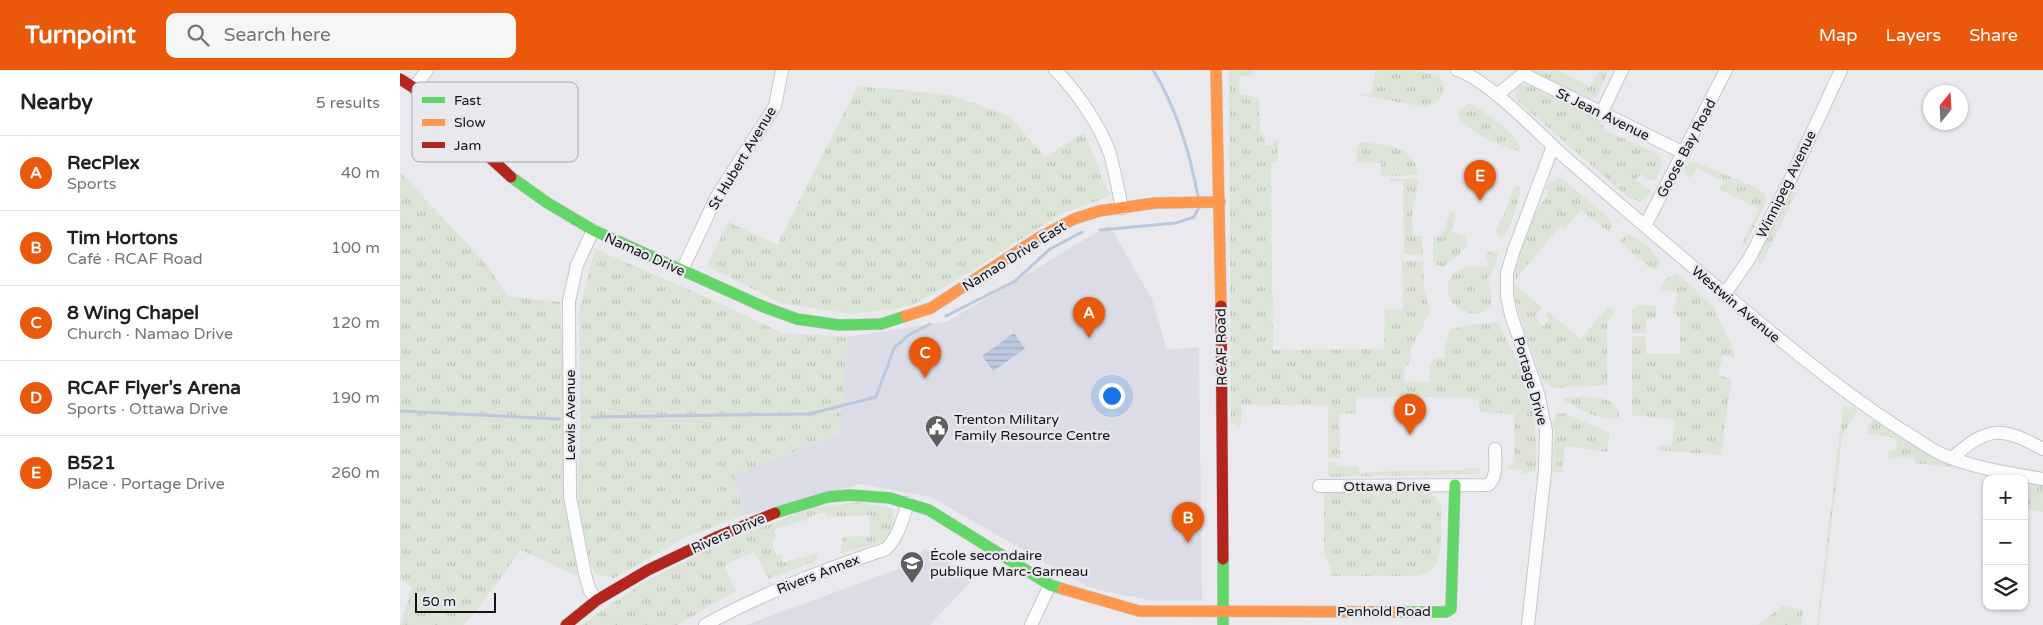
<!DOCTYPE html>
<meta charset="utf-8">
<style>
:root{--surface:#fff;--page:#f6f6f6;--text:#202124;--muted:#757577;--line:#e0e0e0;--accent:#ea580c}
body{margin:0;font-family:"Varela Round",sans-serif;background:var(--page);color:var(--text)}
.controls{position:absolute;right:15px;bottom:15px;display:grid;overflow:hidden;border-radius:10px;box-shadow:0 1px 4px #0004}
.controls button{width:45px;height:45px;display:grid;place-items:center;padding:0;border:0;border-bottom:1px solid var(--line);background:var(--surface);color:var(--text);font:25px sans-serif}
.compass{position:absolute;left:1523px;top:15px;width:45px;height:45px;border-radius:50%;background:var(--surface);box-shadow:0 1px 4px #0004;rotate:18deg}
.scale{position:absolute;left:15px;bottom:12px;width:81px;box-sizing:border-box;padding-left:5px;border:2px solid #131315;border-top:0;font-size:14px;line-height:18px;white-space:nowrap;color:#131315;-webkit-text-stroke:4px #e8e8ef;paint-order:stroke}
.you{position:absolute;left:711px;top:325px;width:18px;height:18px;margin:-12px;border:4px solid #fff;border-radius:50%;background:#1a73e8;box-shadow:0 0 0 8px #1a73e833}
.badge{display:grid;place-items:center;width:32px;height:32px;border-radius:50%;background:var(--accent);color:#fff;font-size:16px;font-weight:700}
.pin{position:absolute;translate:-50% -41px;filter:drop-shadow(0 1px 2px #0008)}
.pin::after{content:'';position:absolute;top:26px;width:18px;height:15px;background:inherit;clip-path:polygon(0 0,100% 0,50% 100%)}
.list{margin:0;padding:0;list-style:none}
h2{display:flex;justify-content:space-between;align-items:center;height:65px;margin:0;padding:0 20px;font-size:21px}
h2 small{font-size:16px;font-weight:400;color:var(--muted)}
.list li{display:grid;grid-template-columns:32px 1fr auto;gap:15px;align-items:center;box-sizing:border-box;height:75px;padding:0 20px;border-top:1px solid var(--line)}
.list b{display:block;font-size:19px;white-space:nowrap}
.list p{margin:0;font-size:16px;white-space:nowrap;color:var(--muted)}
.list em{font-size:16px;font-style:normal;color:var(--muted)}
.icon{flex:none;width:28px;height:28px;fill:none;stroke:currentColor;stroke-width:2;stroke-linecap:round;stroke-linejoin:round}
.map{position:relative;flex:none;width:1643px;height:555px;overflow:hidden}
header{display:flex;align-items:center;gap:30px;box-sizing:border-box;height:70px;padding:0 25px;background:var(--accent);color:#fff}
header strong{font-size:24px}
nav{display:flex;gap:28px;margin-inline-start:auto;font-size:18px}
.search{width:350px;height:45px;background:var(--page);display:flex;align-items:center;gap:12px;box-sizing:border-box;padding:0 18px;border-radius:10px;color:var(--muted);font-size:19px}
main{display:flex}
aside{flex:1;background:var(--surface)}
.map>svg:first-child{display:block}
.built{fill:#dcdce6}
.grass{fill:url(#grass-tufts)}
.water{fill:url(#water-rules)}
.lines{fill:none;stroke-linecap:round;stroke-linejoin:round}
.stream{stroke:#bbc8de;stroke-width:3}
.street-casing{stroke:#c7c7cb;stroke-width:14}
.fast-casing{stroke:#c7c7cb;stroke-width:12}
.slow-casing{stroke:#c7c7cb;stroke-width:12}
.jam-casing{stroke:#c7c7cb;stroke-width:12}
.street{stroke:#fcfcfc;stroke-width:12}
.fast{stroke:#63d668;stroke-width:11}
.slow{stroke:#ff974d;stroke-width:11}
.jam{stroke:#b3261e;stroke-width:11}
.labels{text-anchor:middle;stroke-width:4.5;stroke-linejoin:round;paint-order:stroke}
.street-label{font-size:14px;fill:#131315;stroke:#e8e8ef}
.poi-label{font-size:14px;fill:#131315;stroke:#e8e8ef;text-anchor:start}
.key{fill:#e8e8ef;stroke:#a8a8ae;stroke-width:1}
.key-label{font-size:14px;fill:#131315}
</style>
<header>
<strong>Turnpoint</strong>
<div class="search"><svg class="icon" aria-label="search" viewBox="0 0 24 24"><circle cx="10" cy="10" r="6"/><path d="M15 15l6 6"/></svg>Search here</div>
<nav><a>Map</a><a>Layers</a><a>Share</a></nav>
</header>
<main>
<aside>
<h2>Nearby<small>5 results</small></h2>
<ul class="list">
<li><span class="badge">A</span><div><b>RecPlex</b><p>Sports</p></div><em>40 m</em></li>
<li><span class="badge">B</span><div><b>Tim Hortons</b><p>Café · RCAF Road</p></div><em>100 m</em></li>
<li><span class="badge">C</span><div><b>8 Wing Chapel</b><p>Church · Namao Drive</p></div><em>120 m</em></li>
<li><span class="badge">D</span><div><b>RCAF Flyer's Arena</b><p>Sports · Ottawa Drive</p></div><em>190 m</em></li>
<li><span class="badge">E</span><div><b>B521</b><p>Place · Portage Drive</p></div><em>260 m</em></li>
</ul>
</aside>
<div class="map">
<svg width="1643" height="555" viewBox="0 0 1643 555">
<defs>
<pattern id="grass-tufts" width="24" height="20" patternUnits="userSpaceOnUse" patternTransform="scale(1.25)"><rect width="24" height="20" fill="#dbe4d6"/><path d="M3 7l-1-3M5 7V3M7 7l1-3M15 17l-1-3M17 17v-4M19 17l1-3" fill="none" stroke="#bbc3b7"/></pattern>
<pattern id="water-rules" width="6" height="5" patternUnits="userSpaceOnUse" patternTransform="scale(1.25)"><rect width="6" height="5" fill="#bbc8de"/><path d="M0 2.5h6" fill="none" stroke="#a0abbe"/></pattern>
</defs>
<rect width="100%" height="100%" fill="#e9e9ee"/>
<g class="built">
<path d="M 709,155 L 752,229 L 767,280 L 799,277 L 802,531 L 753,531 L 690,518 L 531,427 L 461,414 L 344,445 L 332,405 L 439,364 L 448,267 L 548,251 Z"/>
<path d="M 524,479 L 575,507 L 530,555 L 346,555 L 512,494 Z"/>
</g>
<g class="grass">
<path d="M 829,0 L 854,0 L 853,5 L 840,6 L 839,24 L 853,26 L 859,29 L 860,64 L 864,65 L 865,75 L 873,75 L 873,70 L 878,70 L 878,91 L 871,93 L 873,280 L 984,279 L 985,239 L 1003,239 L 1002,191 L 1023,191 L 1024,219 L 1030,242 L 1011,278 L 1009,294 L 1005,296 L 1003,310 L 1030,313 L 1030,294 L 1034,289 L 1045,287 L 1046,272 L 1050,260 C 1058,257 1091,251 1099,253 C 1106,268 1114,283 1121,299 C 1135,331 1137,366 1136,401 L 1123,404 L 1121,400 L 1107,398 L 1114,392 L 1114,344 L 1080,342 L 1078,330 L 1067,327 L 956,327 L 956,343 L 939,344 L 940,388 L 928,388 L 928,335 L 842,335 L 841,357 L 831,352 Z"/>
<path d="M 976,0 L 1013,0 L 1032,4 L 1033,6 L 1038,5 C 1051,18 1040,34 1025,37 L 960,25 L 961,23 L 971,24 Z"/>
<path d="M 1132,0 L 1151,2 L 1157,0 L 1190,17 L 1199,0 L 1209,0 L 1196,27 L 1189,28 L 1136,4 Z"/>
<path d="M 1122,15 C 1139,15 1190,43 1203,55 L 1204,60 L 1259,84 C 1264,94 1261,101 1255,110 L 1248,110 L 1241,104 L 1236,110 L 1250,121 L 1247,128 L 1240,131 L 1229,128 L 1121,34 C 1115,27 1112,24 1118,16 Z"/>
<path d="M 458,16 L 551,25 L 609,46 L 645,87 L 684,63 L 710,126 L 660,144 L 568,203 L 511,236 L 453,244 L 381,233 L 307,196 L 328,152 L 377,175 Z"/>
<path d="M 1070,33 C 1083,41 1121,65 1120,80 L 1118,81 C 1095,73 1074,66 1057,46 L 1058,41 Z"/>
<path d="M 961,72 C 984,75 1017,76 1018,105 L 982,106 L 981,93 L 957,92 L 956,78 Z"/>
<path d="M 1295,92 L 1357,118 L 1367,126 L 1366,132 L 1346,174 L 1340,178 L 1359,139 L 1319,119 L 1324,112 L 1297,98 L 1294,104 L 1289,108 L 1285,102 L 1285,94 Z"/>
<path d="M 0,102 L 86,194 L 107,226 L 160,232 L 177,506 L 121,480 L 77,540 L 63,555 L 0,555 L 12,517 L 0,510 Z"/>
<path d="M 1161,108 L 1205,144 L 1212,154 L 1209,162 L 1181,140 L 1165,159 L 1161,155 L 1116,209 C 1111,178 1132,149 1148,124 L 1146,118 L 1149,112 Z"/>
<path d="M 990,109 L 1019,109 L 1012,144 L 1013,166 L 1022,166 L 1023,185 L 1004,184 L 1003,111 L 990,112 Z"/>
<path d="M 1115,115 L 1120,117 L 1121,120 L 1110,157 L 1104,166 L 1099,167 L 1096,161 L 1101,148 L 1103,148 Z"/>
<path d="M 1391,122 L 1397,122 L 1361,195 L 1359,193 L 1359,182 Z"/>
<path d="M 1051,141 L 1056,145 L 1051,162 L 1066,167 L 1065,170 L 1067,171 L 1064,180 L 1061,179 L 1059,186 L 1051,190 L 1043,197 L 1034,194 L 1033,191 L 1033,167 L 1042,166 Z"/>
<path d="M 1228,164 C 1237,166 1260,185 1260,194 L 1256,200 L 1252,199 L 1220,172 L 1222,168 Z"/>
<path d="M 195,179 L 306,227 L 382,263 L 448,267 L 439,364 L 333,405 L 344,445 L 284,468 L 214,508 L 196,504 L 189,492 L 178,430 L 180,349 L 179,241 Z"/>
<path d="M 1091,181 L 1097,182 C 1099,192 1092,200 1088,209 L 1092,232 C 1090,235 1087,239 1085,241 C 1081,244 1074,244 1069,243 C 1049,239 1038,212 1059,200 C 1067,196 1077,196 1086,197 L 1089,190 L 1086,188 L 1087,183 Z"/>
<path d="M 1277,203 L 1313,236 L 1334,282 L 1334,288 L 1323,285 L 1318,304 L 1331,310 L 1321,385 L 1256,380 L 1260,375 L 1272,376 L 1275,350 L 1232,345 L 1232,266 L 1246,266 L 1246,284 L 1280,284 L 1280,249 L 1273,241 L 1278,224 L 1267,220 L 1260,222 L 1260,218 L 1266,209 Z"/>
<path d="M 1113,214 L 1142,237 L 1135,247 L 1143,257 L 1149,249 L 1145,246 L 1148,242 L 1181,269 L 1208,236 L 1215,242 L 1207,252 L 1207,315 L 1153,318 L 1142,309 L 1118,242 Z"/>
<path d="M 1238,235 L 1256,236 L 1256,248 L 1246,250 L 1246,263 L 1232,263 L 1232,240 Z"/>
<path d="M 1162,328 C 1179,328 1221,321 1219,348 C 1202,353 1182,339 1166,332 Z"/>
<path d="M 1443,337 L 1456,338 L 1457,341 L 1445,360 L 1442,367 L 1419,555 L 1417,555 Z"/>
<path d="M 1164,343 L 1210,363 L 1207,382 L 1165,376 L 1162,403 L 1152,402 L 1155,363 L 1152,354 L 1157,344 Z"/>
<path d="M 1473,350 L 1533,387 L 1567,399 L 1515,393 L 1514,389 L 1496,386 L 1493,389 L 1488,389 L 1489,382 L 1496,380 L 1497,368 L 1468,364 L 1467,358 Z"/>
<path d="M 937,392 L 937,396 L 958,397 L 959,402 L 1065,400 L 1065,398 L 1081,398 L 1078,404 L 931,407 L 928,404 L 928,393 Z"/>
<path d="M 1624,413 L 1643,416 L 1643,442 L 1624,439 Z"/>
<path d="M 932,421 L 1027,421 C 1031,423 1036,427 1039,431 C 1042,438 1041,448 1041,455 C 1041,475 1043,502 1017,506 L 931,506 L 930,495 L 924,484 L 924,425 Z"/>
<path d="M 457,432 L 490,438 L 493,441 C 495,452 491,465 482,472 L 441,483 L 442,467 L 470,466 L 470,445 L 430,447 L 426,446 L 425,442 L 413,445 L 411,448 L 374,460 L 376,468 L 372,471 L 376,485 L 381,484 L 383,493 L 417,483 L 418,490 L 369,509 L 354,482 L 324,495 L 336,521 L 277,555 L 182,555 L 211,534 L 250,509 L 324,472 L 412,438 Z"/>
<path d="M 1382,536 L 1403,540 L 1401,555 L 1359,555 Z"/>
</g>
<path class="water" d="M 614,263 L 625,279 L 593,301 L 582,286 Z"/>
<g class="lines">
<g class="stream">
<path d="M 753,0 C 776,37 790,84 798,126"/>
<path d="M 700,160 L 776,153 L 794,147 L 798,139"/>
<path d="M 546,246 L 615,211 L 650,179 L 682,162"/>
<path d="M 0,341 L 160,349"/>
<path d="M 192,347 L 409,344 L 476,327 L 494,278 L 509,265 L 530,254"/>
</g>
<g class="street-casing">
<g id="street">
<path d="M 655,0 C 676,20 701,57 710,84 C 715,102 718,120 722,138"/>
<path d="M 1057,0 C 1088,9 1142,67 1168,90 C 1243,154 1316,218 1393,280 C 1429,309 1466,338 1505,362 C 1517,369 1528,378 1541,384 C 1573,398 1609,403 1643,409"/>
<path d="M 1123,4 L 1284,83"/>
<path d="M 14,18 L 27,0"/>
<path d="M 1097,25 L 1123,4 L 1125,0"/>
<path d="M 1201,44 L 1222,0"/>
<path d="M 1245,156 L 1326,0"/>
<path d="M 193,160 L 177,195 L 169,231 L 170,427 L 185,504 L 190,521 L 197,530"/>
<path d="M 282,200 L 317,126 L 375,36 L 382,0"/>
<path d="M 1324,225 L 1349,189 L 1389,112 L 1441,0"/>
<path d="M 1552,388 C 1589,356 1600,356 1643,379"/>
<path d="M 919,416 L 1088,415 C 1098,407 1095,391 1095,379"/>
<path d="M 305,555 C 363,523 424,500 486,479 C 499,466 502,450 508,433"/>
<path d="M 631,555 L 650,515"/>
<path d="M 1128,555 L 1145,401 L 1146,361 L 1138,323 L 1111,245 L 1107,226 L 1107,203 L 1114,180 L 1153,76"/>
</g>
</g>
<g class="fast-casing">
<g id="fast">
<path d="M 111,107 L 146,132 L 193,160 L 364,237 L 397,249 L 439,255 L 481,254 L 506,246"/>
<path d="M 375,443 L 428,427 L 450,425 L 490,428 L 529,440 L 650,515 L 663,519"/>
<path d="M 823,489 L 823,555"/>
<path d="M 997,542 L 1046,542 L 1051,539 L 1055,415"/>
</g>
</g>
<g class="slow-casing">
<g id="slow">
<path d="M 816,0 L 821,236"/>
<path d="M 506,246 L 531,238 L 638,168 L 674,149 L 699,141 L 755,133 L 820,132"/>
<path d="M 663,519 L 739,541 L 997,542"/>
</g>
</g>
<g class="jam-casing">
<g id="jam">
<path d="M 0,9 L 14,18 L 111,107"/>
<path d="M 821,236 L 823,489"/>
<path d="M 166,555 L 197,530 L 248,500 L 319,466 L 375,443"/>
</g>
</g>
<use href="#street" class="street"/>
<use href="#fast" class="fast"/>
<use href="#slow" class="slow"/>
<use href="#jam" class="jam"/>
</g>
<defs>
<g id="civic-pin" transform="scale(1.25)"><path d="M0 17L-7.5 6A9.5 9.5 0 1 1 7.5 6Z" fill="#5e5e61" stroke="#e8e8ef"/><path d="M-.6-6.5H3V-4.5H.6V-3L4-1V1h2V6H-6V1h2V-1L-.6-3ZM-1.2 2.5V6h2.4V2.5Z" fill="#fff"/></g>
<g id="school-pin" transform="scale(1.25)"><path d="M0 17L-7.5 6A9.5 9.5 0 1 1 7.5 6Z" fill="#5e5e61" stroke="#e8e8ef"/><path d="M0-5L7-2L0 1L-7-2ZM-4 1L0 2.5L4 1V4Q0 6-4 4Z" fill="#fff"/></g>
</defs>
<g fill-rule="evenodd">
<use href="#civic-pin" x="537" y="357"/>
<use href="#school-pin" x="512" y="493"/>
</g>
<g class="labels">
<g class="street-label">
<text transform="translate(1203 44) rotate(26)" y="5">St Jean Avenue</text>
<text transform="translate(1286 78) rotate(-62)" y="5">Goose Bay Road</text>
<text transform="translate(342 88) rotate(-59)" y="5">St Hubert Avenue</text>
<text transform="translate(1386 114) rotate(-64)" y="5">Winnipeg Avenue</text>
<text transform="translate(245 184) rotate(24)" y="5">Namao Drive</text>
<text transform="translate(614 186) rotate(-32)" y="5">Namao Drive East</text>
<text transform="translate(1336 234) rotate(40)" y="5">Westwin Avenue</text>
<text transform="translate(821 277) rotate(-91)" y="5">RCAF Road</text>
<text transform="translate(1131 311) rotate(74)" y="5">Portage Drive</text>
<text transform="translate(170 345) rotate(-90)" y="5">Lewis Avenue</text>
<text x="987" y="421">Ottawa Drive</text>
<text transform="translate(328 463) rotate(-24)" y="5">Rivers Drive</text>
<text transform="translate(418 504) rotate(-21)" y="5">Rivers Annex</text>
<text x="984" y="546">Penhold Road</text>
</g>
<g class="poi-label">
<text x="554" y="354">Trenton Military<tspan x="554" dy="16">Family Resource Centre</tspan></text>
<text x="530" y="490">École secondaire<tspan x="530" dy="16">publique Marc-Garneau</tspan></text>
</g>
</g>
<rect x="12" y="12" width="166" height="80" rx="8" class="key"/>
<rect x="22" y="27" width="23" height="6" fill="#63d668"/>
<rect x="22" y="49" width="23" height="7" fill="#ff974d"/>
<rect x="22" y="72" width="23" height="6" fill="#b3261e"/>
<g class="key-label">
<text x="54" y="35">Fast</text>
<text x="54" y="57">Slow</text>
<text x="54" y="80">Jam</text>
</g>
</svg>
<div class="controls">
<button>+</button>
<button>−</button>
<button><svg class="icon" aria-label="layers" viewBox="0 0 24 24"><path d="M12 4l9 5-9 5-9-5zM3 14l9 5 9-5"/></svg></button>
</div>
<svg class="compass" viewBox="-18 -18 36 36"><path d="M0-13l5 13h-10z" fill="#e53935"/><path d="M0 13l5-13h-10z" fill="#757577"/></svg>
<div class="scale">50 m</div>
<div class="you"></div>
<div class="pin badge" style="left:689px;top:268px">A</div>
<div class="pin badge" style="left:788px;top:473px">B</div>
<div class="pin badge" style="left:525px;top:308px">C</div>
<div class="pin badge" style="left:1010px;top:365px">D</div>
<div class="pin badge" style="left:1080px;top:131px">E</div>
</div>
</main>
